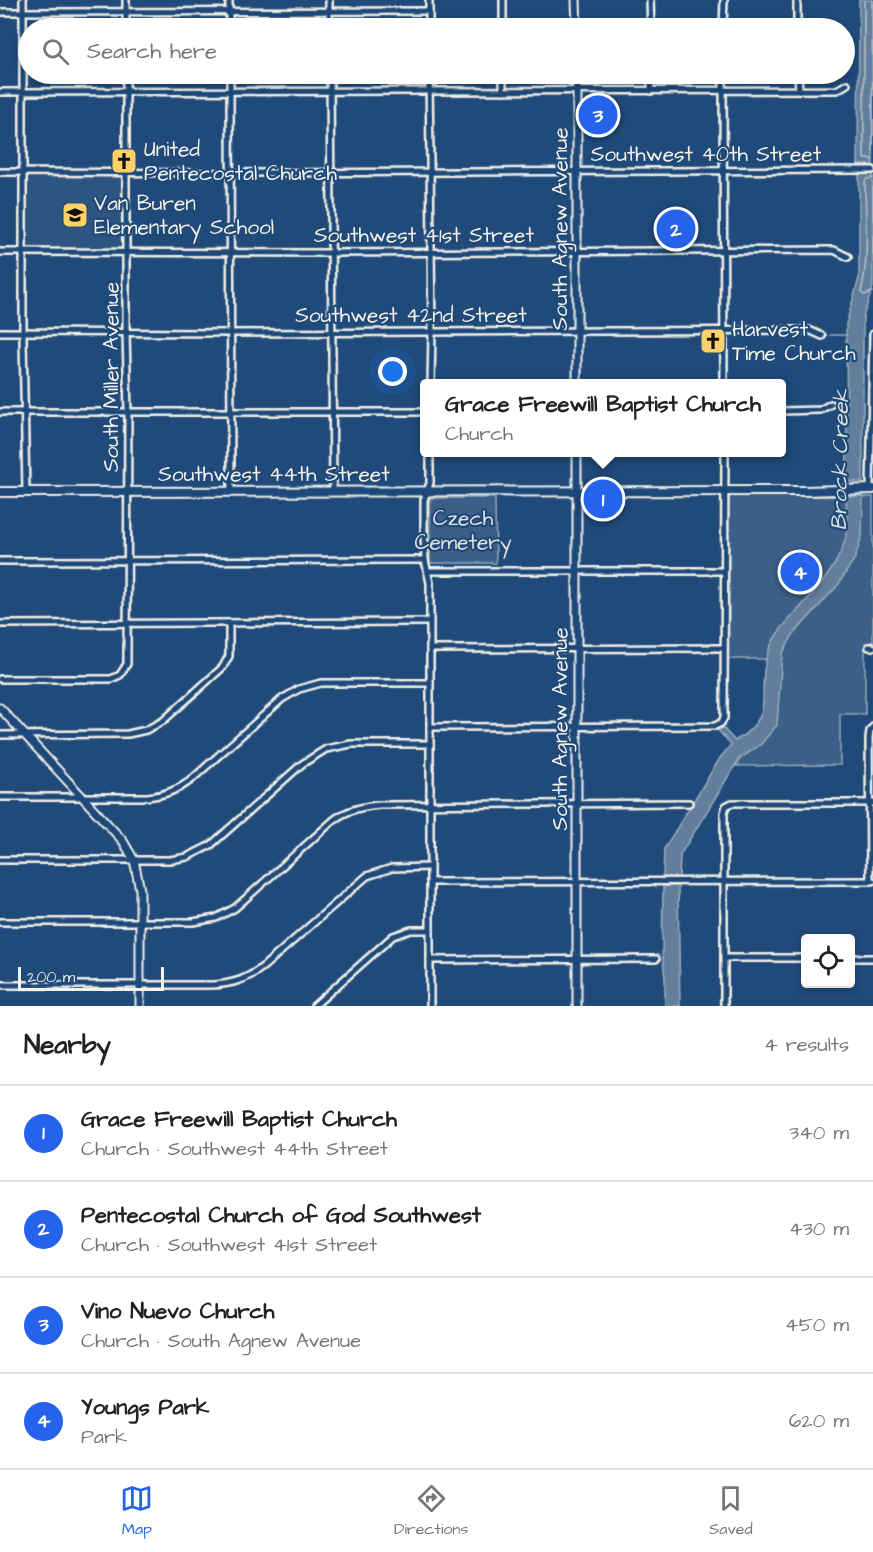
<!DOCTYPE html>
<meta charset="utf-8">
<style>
:root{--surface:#fff;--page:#f2f2f2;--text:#222;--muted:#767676;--line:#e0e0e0;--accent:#2563eb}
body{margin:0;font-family:"Architects Daughter",sans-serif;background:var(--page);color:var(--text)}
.controls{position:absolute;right:18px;bottom:18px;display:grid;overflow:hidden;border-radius:6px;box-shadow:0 3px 9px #0003}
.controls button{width:54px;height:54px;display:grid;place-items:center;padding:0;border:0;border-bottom:2px solid var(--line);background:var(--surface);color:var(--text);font:30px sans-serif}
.scale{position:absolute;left:18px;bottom:15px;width:146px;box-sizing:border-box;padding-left:6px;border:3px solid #f4f1e8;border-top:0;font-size:16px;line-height:21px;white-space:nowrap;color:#f4f1e8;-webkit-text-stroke:4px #1f4a7a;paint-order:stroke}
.you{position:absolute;left:393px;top:372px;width:21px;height:21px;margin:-15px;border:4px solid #fff;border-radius:50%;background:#1a73e8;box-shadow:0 0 0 9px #1a73e833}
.badge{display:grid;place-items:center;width:39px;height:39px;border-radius:50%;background:var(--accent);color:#fff;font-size:20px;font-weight:700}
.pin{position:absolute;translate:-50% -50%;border:3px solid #fff;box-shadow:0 2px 6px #0006}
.popup{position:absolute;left:420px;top:379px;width:366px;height:78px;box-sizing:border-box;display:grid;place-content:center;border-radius:6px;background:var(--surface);filter:drop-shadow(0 2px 4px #0005);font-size:20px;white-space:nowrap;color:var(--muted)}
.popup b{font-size:22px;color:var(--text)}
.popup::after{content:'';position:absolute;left:50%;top:100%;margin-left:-12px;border:12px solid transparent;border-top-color:var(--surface)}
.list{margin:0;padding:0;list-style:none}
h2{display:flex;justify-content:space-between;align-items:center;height:78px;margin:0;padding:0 24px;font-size:26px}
h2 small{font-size:20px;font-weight:400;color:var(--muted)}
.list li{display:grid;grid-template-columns:39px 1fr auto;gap:18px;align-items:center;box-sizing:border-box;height:96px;padding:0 24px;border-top:2px solid var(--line)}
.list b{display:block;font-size:22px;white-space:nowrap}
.list p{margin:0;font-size:20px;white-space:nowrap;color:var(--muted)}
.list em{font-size:20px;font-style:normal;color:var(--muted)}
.icon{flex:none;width:33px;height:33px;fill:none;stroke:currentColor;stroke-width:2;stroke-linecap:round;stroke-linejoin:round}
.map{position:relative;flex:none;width:873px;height:1006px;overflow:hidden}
.search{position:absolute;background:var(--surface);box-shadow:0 3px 9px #0003;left:18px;right:18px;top:18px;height:66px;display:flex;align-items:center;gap:15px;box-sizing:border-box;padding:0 21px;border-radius:33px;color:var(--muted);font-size:22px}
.sheet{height:462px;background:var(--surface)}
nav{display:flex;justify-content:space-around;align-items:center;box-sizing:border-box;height:84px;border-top:2px solid var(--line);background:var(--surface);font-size:16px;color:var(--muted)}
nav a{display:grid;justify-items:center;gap:3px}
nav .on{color:var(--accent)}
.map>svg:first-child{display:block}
.built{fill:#2d5581}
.green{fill:#3a5f88;stroke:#97a8b8;stroke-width:1.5}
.water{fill:#627e9d;stroke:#9cacbb;stroke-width:1.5}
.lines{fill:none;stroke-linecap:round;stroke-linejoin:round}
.shore{stroke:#bac3ca;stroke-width:1.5}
.stream{stroke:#9cacbb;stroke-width:1.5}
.minor-casing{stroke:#f4f1e8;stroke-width:10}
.tertiary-casing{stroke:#f4f1e8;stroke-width:11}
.secondary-casing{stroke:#f4f1e8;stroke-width:12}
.minor{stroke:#1f4a7a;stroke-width:5}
.tertiary{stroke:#1f4a7a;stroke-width:7}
.secondary{stroke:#1f4a7a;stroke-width:8}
.labels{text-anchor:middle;stroke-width:4.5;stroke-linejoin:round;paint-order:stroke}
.poi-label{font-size:21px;fill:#f4f1e8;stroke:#1f4a7a;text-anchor:start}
.street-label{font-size:21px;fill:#f4f1e8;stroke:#1f4a7a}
.park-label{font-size:21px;fill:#e1e2de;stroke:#1f4a7a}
.water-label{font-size:22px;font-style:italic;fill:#dee0dd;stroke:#1f4a7a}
</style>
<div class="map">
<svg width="873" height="1006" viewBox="0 0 873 1006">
<rect width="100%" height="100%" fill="#1f4a7a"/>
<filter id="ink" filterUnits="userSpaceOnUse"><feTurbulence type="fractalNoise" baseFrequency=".0167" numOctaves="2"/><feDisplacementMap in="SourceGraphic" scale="12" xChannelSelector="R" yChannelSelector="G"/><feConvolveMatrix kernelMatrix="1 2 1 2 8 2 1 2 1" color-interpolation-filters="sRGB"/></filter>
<g filter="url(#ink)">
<path class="built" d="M 119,175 L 124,181 L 124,244 L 120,249 L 33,250 L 28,248 L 26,244 L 26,182 L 28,178 L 31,176 Z"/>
<g class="green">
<path d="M 733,495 L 873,497 L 873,642 L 865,643 L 865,714 L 840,714 L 840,765 L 736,766 L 740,759 L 761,744 L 780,663 L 766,659 L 727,659 L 726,502 L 730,496 Z"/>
<path d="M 430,498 L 495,498 L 496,563 L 430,563 Z"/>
</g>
<g class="water">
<path d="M 859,0 L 873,0 L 873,165 L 858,165 Z"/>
<path d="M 859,172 L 873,172 L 873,287 L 863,317 L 863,482 L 847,482 L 846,324 L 859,278 Z"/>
<path d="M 846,496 L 863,496 L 862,536 L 855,558 L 838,585 L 793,635 L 782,654 L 777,725 L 761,744 L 739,759 L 680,855 L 679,878 L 663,878 L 664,849 L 720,758 L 731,745 L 718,730 L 723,728 L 735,741 C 779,714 755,695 767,656 C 772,637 785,624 797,611 C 818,588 844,561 847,529 C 848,518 846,507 846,496 Z"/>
<path d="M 663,886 L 678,886 L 680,1006 L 665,1006 L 665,979 L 662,952 Z"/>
</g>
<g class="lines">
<g class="shore">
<path d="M 864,0 L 864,156 L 866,159 L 873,159"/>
<path d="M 872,0 L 873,151"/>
<path d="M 873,178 L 867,179 L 865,181 C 865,217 870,257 861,292 L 864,295 L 873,292"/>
<path d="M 873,187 L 873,254"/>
</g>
<g class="stream">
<path d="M 830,335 L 847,335"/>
<path d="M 838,404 L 846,404"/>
</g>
<g class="minor-casing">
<g id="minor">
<path d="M 23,0 L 23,339 L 26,492"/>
<path d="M 229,0 L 229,28"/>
<path d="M 329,0 L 329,28"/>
<path d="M 429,0 L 429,28"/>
<path d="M 503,0 L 503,28"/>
<path d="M 650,0 L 651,28"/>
<path d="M 797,0 L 797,28"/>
<path d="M 0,12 L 429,11"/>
<path d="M 126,28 L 126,0"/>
<path d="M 723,28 L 724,0"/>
<path d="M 230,74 L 231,491"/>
<path d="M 330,74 L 333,492"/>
<path d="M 429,74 L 432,332 L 431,384"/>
<path d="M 503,74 L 503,91"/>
<path d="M 651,74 L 651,91"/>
<path d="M 723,74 L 724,384"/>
<path d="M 798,74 L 799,90"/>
<path d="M 0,92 C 279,92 558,92 837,90 L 847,84"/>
<path d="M 0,172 L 230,173 L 873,170"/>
<path d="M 0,252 L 330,253 L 834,250 L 848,257"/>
<path d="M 0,332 L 231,333 L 809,330 L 822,336"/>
<path d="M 782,411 L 820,410 L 831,404"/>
<path d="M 0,412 L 424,412"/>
<path d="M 430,452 L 430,483 L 424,500 L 424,535 L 425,560 L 430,583 L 430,1006"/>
<path d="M 870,489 L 873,334"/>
<path d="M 0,561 L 425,560"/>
<path d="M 429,571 L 724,571"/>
<path d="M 0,624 L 430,622"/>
<path d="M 869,647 L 873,647"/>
<path d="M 430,649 L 723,648"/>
<path d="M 0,679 L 111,679 L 120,675 L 127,664 L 128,412 L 126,332 L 126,74"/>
<path d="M 430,727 L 715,726 L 721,723 L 724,718 L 725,452"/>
<path d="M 0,735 L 128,734 L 146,730 L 163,721 L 223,667 L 229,656 L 229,623"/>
<path d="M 0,797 L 147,797 C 164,795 176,791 190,781 L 282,699 L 299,689 L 321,683 L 430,683"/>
<path d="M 0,860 L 170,860 L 187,857 L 211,845 L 302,764 L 326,749 L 351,744 L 430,744"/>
<path d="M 870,881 L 869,739 L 870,731 L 873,727"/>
<path d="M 430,882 L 873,881"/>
<path d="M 0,922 L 193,922 L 216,918 L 235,908 L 335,819 C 349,809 364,806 381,805 L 689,803"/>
<path d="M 724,958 L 806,958"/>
<path d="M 850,958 L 873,958"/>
<path d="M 430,960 L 656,959"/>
<path d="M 0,985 L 212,985 C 233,984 248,979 264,966 L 367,876 L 392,868 L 430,867"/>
<path d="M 314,1006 L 393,936 L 411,930 L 430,930"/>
<path d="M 724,1006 L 724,813 L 726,806 L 732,803 L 873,803"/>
</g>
</g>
<g class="tertiary-casing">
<g id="tertiary">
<path d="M 576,0 L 577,28"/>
<path d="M 577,74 L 577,384"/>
<path d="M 577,452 L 577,1006"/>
<path d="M 0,708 L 123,841 L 134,860 L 140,890 L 140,1006"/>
</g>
</g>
<g class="secondary-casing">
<path id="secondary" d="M 0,492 L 805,491 L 873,489"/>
</g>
<use href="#minor" class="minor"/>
<use href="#tertiary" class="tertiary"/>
<use href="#secondary" class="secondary"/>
</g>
</g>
<defs>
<g id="church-square" transform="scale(1.35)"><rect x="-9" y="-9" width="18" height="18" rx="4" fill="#ffd166" stroke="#1f4a7a"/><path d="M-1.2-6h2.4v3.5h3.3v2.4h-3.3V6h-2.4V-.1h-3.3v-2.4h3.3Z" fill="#111"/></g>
<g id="school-square" transform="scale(1.35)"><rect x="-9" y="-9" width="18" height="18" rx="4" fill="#ffd166" stroke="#1f4a7a"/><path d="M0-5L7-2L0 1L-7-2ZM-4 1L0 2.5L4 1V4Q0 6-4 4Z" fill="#111"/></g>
</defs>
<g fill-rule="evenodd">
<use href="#church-square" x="124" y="161"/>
<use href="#school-square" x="75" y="215"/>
<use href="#church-square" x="713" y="341"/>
</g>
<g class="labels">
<g class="poi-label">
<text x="144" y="156">United<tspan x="144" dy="24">Pentecostal Church</tspan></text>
<text x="94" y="210">Van Buren<tspan x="94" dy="24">Elementary School</tspan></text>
<text x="732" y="336">Harvest<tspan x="732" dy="24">Time Church</tspan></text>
</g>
<g class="street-label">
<text x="706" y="161">Southwest 40th Street</text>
<text transform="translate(560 229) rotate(-90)" y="7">South Agnew Avenue</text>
<text x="424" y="242">Southwest 41st Street</text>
<text x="411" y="322">Southwest 42nd Street</text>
<text transform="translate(111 377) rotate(-90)" y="7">South Miller Avenue</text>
<text x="274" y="481">Southwest 44th Street</text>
<text transform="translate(560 729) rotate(-90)" y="7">South Agnew Avenue</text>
</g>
<g class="park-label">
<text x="463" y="525">Czech<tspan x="463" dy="24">Cemetery</tspan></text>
</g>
<g class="water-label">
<text transform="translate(839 460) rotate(-89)" y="8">Brock Creek</text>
</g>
</g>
</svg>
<div class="controls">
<button><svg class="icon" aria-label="locate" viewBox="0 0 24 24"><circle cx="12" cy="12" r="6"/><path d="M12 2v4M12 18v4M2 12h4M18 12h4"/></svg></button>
</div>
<div class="scale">200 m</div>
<div class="you"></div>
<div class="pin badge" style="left:603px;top:499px">1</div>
<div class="popup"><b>Grace Freewill Baptist Church</b>Church</div>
<div class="pin badge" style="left:676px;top:229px">2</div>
<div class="pin badge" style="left:598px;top:115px">3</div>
<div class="pin badge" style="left:800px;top:572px">4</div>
<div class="search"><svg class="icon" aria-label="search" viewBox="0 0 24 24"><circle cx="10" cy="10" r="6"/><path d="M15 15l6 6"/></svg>Search here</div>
</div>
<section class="sheet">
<h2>Nearby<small>4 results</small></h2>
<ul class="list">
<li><span class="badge">1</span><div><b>Grace Freewill Baptist Church</b><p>Church · Southwest 44th Street</p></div><em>340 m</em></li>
<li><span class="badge">2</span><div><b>Pentecostal Church of God Southwest</b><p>Church · Southwest 41st Street</p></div><em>430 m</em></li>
<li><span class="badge">3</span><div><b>Vino Nuevo Church</b><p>Church · South Agnew Avenue</p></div><em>450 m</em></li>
<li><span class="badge">4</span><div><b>Youngs Park</b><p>Park</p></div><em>620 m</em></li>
</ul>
</section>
<nav>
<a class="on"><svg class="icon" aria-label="map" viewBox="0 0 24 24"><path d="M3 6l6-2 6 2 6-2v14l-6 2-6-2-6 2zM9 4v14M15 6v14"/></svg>Map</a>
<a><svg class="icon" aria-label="directions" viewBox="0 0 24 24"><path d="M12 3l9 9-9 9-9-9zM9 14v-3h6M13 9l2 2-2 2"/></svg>Directions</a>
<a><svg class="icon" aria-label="saved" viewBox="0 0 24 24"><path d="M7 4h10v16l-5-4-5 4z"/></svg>Saved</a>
</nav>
